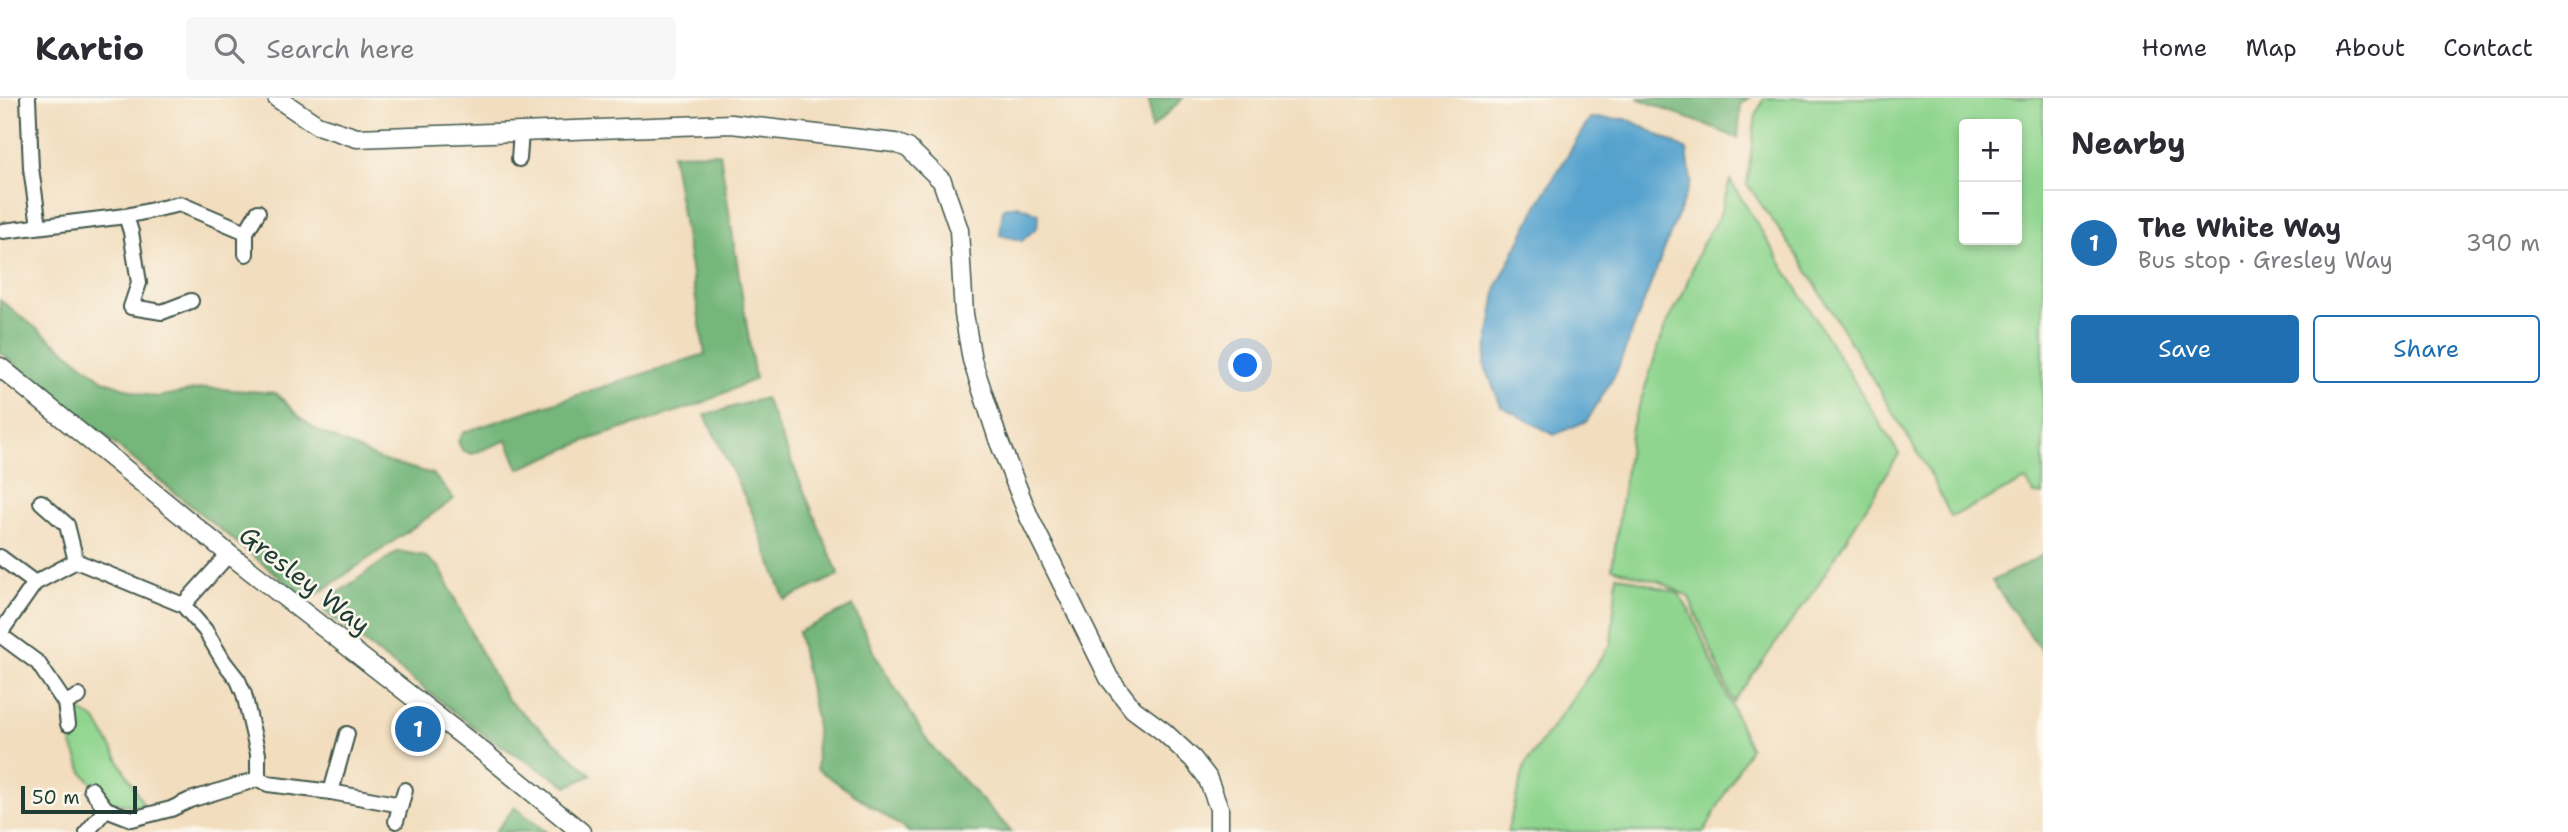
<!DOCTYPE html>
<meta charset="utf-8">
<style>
:root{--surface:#fff;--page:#f7f7f7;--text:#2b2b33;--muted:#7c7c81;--line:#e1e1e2;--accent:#1f6fb2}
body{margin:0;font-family:"Shantell Sans",sans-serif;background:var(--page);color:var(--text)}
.controls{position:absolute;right:21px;top:21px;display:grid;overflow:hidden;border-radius:7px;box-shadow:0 4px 10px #0003}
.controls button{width:63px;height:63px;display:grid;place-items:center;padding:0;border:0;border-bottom:2px solid var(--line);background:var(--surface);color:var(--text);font:35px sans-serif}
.scale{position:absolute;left:21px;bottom:18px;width:116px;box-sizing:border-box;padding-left:7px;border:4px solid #1f3d34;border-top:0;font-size:19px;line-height:24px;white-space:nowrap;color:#1f3d34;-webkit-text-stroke:5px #fbf7ec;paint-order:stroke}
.you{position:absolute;left:1246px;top:268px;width:24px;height:24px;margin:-18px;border:5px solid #fff;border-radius:50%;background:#1a73e8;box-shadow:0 0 0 10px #1a73e833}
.badge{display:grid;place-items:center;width:46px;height:46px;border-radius:50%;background:var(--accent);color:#fff;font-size:23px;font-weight:700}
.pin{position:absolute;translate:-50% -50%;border:4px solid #fff;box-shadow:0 2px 7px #0006}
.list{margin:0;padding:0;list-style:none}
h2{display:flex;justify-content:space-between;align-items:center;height:91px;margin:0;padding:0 28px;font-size:30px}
h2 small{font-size:23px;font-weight:400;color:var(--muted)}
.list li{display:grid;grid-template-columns:46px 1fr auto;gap:21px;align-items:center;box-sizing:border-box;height:105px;padding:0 28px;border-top:2px solid var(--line)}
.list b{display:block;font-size:26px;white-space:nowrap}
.list p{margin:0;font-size:23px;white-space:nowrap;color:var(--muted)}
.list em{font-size:23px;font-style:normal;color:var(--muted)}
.actions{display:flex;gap:14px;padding:21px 28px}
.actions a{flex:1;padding:16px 0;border:2px solid var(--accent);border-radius:7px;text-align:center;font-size:24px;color:var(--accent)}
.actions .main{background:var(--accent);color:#fff}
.icon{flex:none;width:38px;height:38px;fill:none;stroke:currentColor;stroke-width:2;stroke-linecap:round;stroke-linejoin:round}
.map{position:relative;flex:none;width:2043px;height:734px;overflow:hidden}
header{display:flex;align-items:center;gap:42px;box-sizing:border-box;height:98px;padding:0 35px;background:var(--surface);border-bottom:2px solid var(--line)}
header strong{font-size:33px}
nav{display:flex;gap:38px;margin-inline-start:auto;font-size:24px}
.search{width:490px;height:63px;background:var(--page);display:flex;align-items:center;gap:18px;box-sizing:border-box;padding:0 24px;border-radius:7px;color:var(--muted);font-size:26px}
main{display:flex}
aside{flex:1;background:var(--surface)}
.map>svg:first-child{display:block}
.green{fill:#90d58f;stroke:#588962;stroke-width:2;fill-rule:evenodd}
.forest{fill:#74b67a;stroke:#4a7a57;stroke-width:2}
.water{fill:#55a2ce;stroke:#3a7081;stroke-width:2}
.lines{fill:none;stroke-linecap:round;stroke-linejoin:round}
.minor-casing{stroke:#3f5549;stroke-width:18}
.tertiary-casing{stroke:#3f5549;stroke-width:21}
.minor{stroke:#fff;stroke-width:14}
.tertiary{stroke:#fff;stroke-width:18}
.labels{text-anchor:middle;stroke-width:5;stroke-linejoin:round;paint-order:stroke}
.street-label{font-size:26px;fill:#1f3d34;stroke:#fbf7ec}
</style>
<header>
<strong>Kartio</strong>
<div class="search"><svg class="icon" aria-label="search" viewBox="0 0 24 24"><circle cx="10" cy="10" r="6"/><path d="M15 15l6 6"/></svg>Search here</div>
<nav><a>Home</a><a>Map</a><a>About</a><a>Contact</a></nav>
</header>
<main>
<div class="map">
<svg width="2043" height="734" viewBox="0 0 2043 734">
<rect width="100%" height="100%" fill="#fbf7ec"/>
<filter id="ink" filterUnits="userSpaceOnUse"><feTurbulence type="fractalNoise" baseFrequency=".0143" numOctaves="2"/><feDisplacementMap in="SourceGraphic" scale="14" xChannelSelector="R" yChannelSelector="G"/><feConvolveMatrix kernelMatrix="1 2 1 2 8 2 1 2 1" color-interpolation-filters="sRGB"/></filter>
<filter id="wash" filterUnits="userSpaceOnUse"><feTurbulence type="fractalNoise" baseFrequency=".00686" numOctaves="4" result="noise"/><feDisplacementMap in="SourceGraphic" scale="28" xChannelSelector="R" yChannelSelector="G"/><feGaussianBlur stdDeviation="1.57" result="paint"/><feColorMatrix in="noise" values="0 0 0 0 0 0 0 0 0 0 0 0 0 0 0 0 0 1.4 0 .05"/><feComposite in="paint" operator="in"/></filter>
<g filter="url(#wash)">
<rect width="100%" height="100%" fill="#f2ddbe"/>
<g class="green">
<path d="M 1764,0 L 2043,0 L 2043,397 L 2034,396 L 2026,382 L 1951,419 L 1931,377 L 1801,163 L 1747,86 L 1756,17 ZM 1964,26 L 2017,26 L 2017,142 L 1964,142 Z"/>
<path d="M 1730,82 L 1899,356 L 1816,490 L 1733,604 L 1689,499 L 1660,484 L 1612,470 L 1632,329 L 1665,229 L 1683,196 L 1700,150 L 1720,116 Z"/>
<path d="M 1617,477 L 1678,495 L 1691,515 L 1750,650 L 1704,734 L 1507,734 L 1525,667 L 1611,546 Z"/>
<path d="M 75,610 L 96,622 L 145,709 L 108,704 L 83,675 L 67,634 Z"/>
</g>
<g class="forest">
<path d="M 1149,0 L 1183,0 L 1151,31 Z"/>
<path d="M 1637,0 L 1749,0 L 1741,6 L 1738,40 Z"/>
<path d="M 720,55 L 755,281 L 700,306 L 588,342 L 519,371 L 507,342 L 472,356 L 462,352 L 458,343 L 464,334 L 705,256 L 672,56 Z"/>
<path d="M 0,202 L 103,282 L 141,296 L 157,299 L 205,290 L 276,295 L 301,320 L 318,333 L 381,362 L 433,376 L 454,401 L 316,497 L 303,498 L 0,254 Z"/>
<path d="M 765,300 L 839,477 L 785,502 L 751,412 L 705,317 Z"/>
<path d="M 398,453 L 424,458 L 440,470 L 478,549 L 507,601 L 592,677 L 568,688 L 488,640 L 325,514 L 326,503 Z"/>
<path d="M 2043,457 L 2043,555 L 1992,483 Z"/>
<path d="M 853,508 L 874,555 L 930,647 L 1012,734 L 909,734 L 817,671 L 816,621 L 798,534 Z"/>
<path d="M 515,709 L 546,734 L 495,734 Z"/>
</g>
<g class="water">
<path d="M 1590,20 L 1628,21 L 1687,52 L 1691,83 L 1616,275 L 1587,323 L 1554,337 L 1501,308 L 1484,266 L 1497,188 L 1538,106 Z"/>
<path d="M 1017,107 L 1039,116 L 1037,129 L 1022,143 L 1000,137 L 1003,110 Z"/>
</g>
</g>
<g filter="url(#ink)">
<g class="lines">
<g class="minor-casing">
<g id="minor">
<path d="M 28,0 L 31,70 L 39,128"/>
<path d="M 519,61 L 521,34"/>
<path d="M 126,118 L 131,134 L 139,185 L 131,209 L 162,214 L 191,203"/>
<path d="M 3,133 L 126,118 L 180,106 L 246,134"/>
<path d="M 246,156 L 246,134 L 258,114"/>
<path d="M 41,404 L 67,427 L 76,463"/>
<path d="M 0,459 L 35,485"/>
<path d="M 183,507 L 229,456"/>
<path d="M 0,535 L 35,485 L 76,463 L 183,507 L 205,532 L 224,564 L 238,582 L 244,596 L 258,656 L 258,681"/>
<path d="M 0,537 L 38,565 L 65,605 L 68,626"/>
<path d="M 65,605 L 79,598"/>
<path d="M 91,691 L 106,711 L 132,721 L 171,711 L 190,702 L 258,681 L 268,686 L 331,694 L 401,707"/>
<path d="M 331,694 L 347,636"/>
<path d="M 396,723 L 405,692"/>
<path d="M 87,734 L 106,711"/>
</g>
</g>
<g class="tertiary-casing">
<g id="tertiary">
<path d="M 277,0 L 317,27 L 357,40 L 731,26 L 895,45 L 908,50 L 942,83 L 959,132 L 964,216 L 972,262 L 998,341 L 1029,419 L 1109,580 L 1133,611 L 1164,634 L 1193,661 L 1207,679 L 1219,710 L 1219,734"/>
<path d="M 0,269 L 229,456 L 482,653 L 581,734"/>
</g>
</g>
<use href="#minor" class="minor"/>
<use href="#tertiary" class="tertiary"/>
</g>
</g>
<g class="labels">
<g class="street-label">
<text transform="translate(305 482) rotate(38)" y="9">Gresley Way</text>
</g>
</g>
</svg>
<div class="controls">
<button>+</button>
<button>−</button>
</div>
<div class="scale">50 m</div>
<div class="you"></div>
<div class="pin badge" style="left:418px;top:631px">1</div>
</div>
<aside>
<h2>Nearby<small></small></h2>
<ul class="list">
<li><span class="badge">1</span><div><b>The White Way</b><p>Bus stop · Gresley Way</p></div><em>390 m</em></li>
</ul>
<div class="actions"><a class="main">Save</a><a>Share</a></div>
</aside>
</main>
